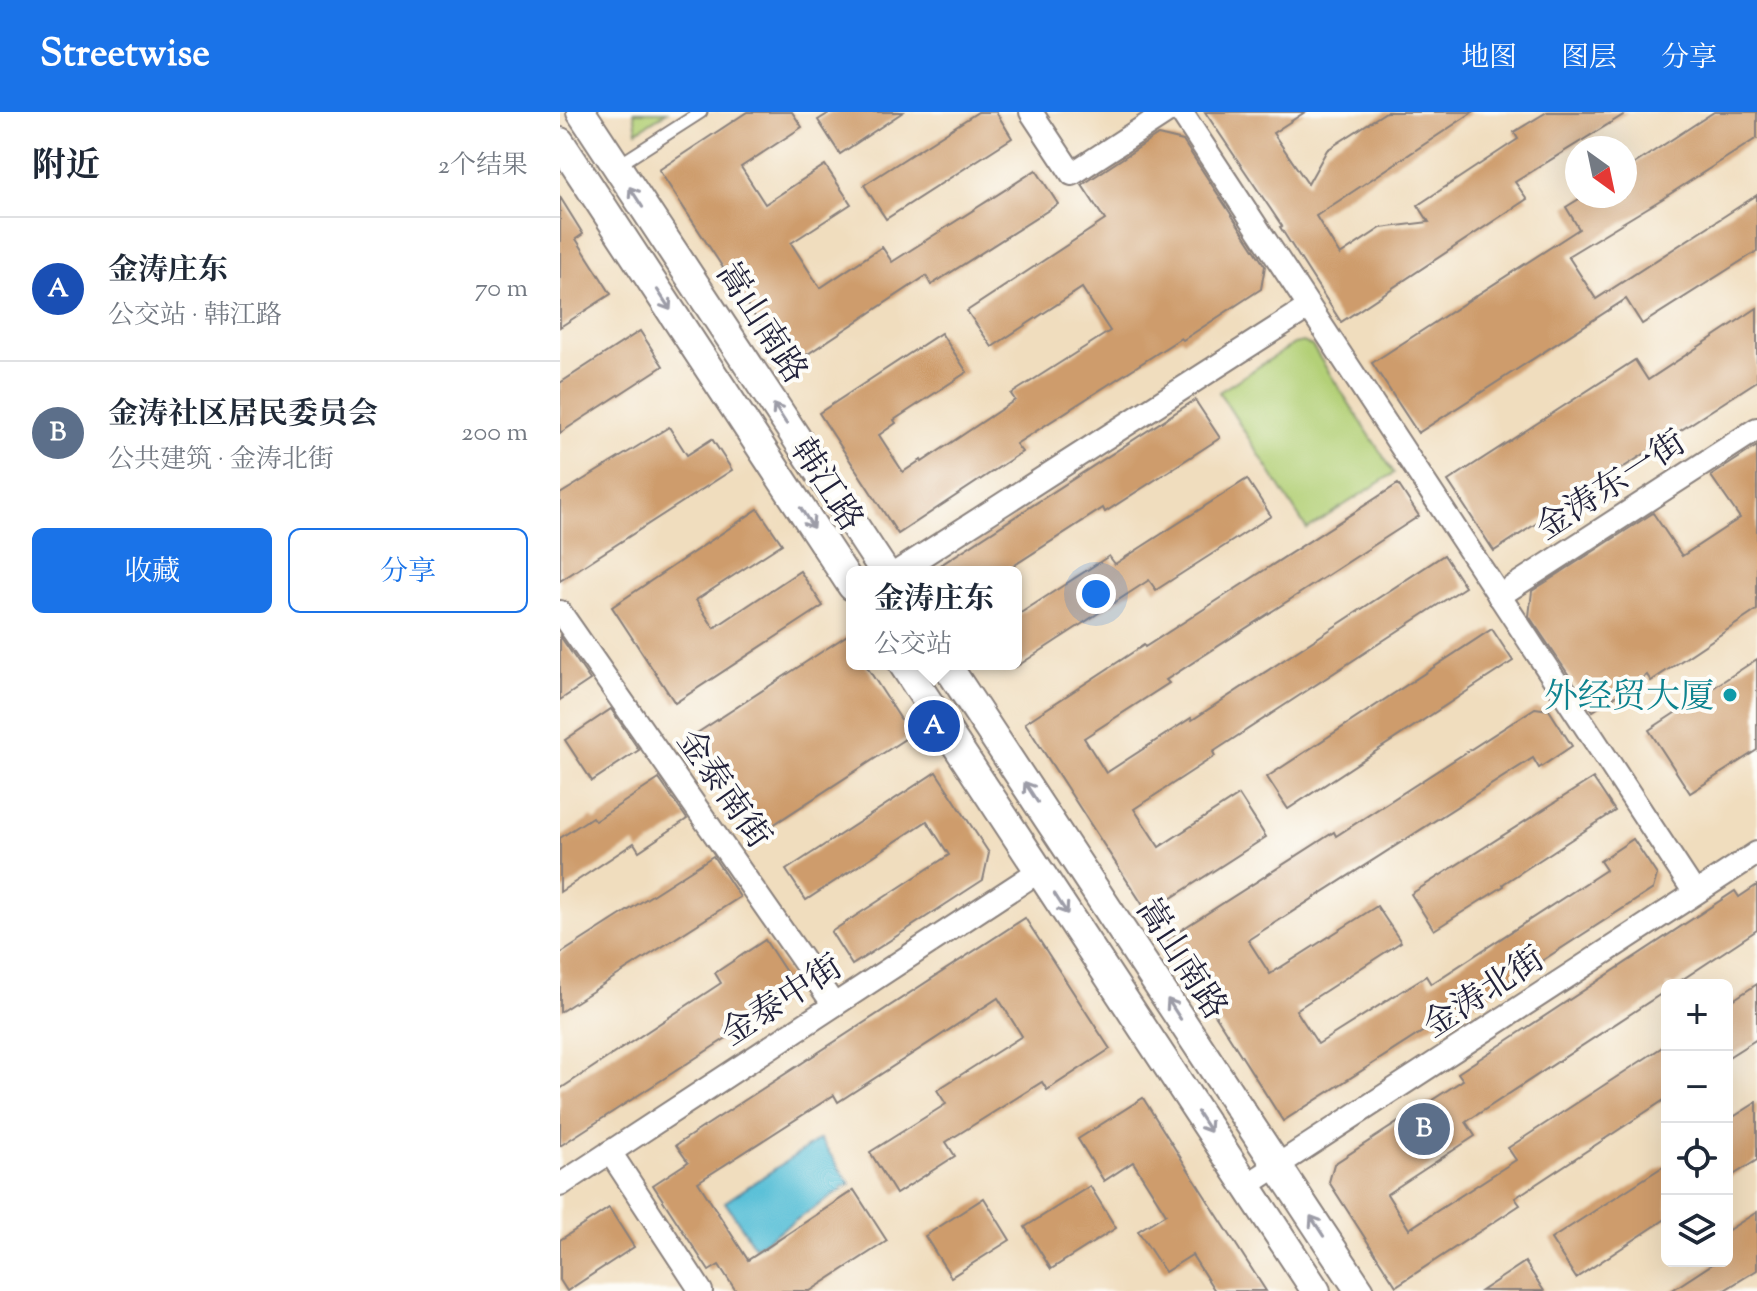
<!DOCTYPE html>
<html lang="zh">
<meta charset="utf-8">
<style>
:root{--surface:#fff;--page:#f6f6f7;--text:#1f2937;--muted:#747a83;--line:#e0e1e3;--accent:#1a73e8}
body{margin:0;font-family:"Sorts Mill Goudy","Noto Serif SC",serif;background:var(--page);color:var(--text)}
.controls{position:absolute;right:24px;bottom:24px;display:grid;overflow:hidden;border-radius:12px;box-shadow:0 8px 32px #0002}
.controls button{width:72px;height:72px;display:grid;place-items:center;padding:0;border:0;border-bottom:2px solid var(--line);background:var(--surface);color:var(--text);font:40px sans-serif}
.compass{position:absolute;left:1005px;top:24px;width:72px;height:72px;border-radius:50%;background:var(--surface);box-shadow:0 8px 32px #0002;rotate:147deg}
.you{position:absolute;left:536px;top:482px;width:28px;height:28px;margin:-20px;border:6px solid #fff;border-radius:50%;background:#1a73e8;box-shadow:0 0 0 12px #1a73e833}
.badge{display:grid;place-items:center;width:52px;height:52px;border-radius:50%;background:var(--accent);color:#fff;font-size:26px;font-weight:700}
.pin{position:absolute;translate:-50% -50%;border:4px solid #fff;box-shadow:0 2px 8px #0006}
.popup{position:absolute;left:286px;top:454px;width:176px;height:104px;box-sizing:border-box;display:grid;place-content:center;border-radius:12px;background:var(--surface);filter:drop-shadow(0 2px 6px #0005);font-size:26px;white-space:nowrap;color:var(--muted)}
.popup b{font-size:30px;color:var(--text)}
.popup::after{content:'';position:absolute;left:50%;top:100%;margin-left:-16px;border:16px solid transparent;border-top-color:var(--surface)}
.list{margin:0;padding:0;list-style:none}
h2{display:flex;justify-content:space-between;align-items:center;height:104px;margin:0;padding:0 32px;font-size:34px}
h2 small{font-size:26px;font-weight:400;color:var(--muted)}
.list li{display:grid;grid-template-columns:52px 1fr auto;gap:24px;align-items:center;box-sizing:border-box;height:144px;padding:0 32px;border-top:2px solid var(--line)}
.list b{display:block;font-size:30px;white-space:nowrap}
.list p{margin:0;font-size:26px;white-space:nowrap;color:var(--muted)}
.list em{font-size:26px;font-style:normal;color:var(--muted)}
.actions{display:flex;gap:16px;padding:24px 32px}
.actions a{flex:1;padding:18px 0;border:2px solid var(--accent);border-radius:12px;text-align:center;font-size:28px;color:var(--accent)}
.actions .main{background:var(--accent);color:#fff}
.icon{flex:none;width:44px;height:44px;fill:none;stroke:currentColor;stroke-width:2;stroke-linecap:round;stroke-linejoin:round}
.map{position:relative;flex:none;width:1197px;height:1179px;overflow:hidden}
header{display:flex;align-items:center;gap:48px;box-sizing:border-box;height:112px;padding:0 40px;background:var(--accent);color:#fff}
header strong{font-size:38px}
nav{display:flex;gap:44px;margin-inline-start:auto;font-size:28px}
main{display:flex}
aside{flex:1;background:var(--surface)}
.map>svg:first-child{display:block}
.green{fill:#b3d077;stroke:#6a7959;stroke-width:2}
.water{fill:#59bfd7;stroke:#3e7089;stroke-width:2}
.building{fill:#ce9c6c}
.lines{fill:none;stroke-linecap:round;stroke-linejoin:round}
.service-casing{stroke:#89807c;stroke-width:15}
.minor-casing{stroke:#89807c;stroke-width:26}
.tertiary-casing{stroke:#89807c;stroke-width:32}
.service{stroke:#fff;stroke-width:11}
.minor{stroke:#fff;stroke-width:22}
.tertiary{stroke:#fff;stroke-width:28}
.oneway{stroke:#9c9ca7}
.culture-dot{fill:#0f9aa8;stroke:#fdfcf7;stroke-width:3}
.labels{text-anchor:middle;stroke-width:8;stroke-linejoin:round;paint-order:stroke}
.street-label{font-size:34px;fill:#22223b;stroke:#fdfcf7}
.culture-label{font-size:34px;fill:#0d838f;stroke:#fdfcf7;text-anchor:end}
</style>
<header>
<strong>Streetwise</strong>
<nav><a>地图</a><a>图层</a><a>分享</a></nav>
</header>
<main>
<aside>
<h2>附近<small>2个结果</small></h2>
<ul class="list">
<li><span class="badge" style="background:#1a4fb4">A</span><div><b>金涛庄东</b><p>公交站 · 韩江路</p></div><em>70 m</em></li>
<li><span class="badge" style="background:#5c6f8a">B</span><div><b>金涛社区居民委员会</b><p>公共建筑 · 金涛北街</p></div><em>200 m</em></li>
</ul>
<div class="actions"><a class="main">收藏</a><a>分享</a></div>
</aside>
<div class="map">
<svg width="1197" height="1179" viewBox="0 0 1197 1179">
<rect width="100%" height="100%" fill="#fdfcf7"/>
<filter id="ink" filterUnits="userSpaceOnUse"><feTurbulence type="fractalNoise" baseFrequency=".0125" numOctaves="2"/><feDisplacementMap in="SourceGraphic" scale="16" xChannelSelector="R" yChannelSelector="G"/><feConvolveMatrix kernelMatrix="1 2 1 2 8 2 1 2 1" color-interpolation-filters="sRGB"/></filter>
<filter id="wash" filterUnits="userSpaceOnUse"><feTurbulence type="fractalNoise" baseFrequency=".006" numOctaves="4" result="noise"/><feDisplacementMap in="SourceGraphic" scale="32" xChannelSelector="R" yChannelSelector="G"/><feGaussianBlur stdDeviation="1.8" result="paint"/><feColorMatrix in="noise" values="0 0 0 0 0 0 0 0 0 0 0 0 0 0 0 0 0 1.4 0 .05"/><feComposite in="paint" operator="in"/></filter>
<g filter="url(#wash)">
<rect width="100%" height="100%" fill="#f0ddbe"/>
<g class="green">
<path d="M 74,0 L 107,0 L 77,19 Z"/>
<path d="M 743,230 L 752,234 L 834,361 L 747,417 L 659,280 L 734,232 Z"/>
</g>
<path class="water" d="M 260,1027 L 290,1072 L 195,1135 L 165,1090 Z"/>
<g id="blocks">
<g class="building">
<path d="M 187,0 L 232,0 L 242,15 L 181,55 L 205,92 L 265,53 L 291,92 L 231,131 L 260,176 L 322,135 L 332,150 L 476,58 L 498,92 L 371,173 L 366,164 L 228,255 L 99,58 Z"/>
<path d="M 271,0 L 343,0 L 280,42 L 258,8 Z"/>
<path d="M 418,0 L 436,0 L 452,26 L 326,107 L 304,73 Z"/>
<path d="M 645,0 L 745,0 L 713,21 L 748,72 L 767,38 L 826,0 L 913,0 L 756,104 L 780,143 L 821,116 L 869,110 L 858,93 L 958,27 L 954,20 L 987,0 L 1068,0 L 955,70 L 967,87 L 781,210 L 720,115 L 722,114 Z"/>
<path d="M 1154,0 L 1197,0 L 1197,26 L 1102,87 L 1008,144 L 1036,187 L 1197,83 L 1197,139 L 1082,212 L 1066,187 L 858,321 L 812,251 L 1019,117 L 1006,95 L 1024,84 L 1065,84 L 1065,58 Z"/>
<path d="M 598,23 L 623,29 L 705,154 L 701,177 L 623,228 L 621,226 L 456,332 L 462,340 L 338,422 L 259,301 L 381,221 L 407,260 L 334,308 L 336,311 L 319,323 L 343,360 L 361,348 L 362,350 L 455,288 L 451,282 L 550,219 L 522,176 L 432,235 L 407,199 L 545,108 L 522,73 Z"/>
<path d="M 0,85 L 23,122 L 16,127 L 51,182 L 0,215 Z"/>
<path d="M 1197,196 L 1197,269 L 934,439 L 888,369 L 1075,248 L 1088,268 Z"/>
<path d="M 80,219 L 103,254 L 0,321 L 0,271 Z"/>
<path d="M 635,288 L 660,326 L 545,400 L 543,396 L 444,460 L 370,460 Z"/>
<path d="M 109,315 L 127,343 L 152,327 L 172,358 L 0,469 L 0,382 Z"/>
<path d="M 1197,334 L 1197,498 L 1091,569 L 1087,563 L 1033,599 L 969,504 L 972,479 L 1093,401 L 1122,444 L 1180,406 L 1151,364 Z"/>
<path d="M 687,367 L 711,404 L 596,478 L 589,468 L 456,555 L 456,504 L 549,444 L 555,452 Z"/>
<path d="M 838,372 L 859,404 L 606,568 L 609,571 L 524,626 L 546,661 L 631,606 L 632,608 L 884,443 L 905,475 L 653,640 L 655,644 L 574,697 L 599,735 L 679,683 L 706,725 L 588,801 L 465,611 L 584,533 L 585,535 Z"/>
<path d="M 198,397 L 222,432 L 136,488 L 154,516 L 240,459 L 263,494 L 115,591 L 52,495 Z"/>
<path d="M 932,517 L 953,549 L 728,697 L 707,665 Z"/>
<path d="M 292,520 L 292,552 L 305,552 L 351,623 L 193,726 L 128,627 Z"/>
<path d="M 0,524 L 30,568 L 0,588 Z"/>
<path d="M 1197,547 L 1197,638 L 1130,681 L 1089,618 Z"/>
<path d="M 975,596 L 989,598 L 1012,634 L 979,656 L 973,646 L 688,828 L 710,862 L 817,794 L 841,830 L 736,898 L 758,932 L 866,864 L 871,872 L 1046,758 L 1040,749 L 1073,727 L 1097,763 L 1093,777 L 915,892 L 912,888 L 723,1009 L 607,827 L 774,720 L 776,724 Z"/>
<path d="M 51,597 L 79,638 L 32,669 L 5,628 Z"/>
<path d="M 376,660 L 429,741 L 423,768 L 292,853 L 271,820 L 389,743 L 367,709 L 246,788 L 226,758 Z"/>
<path d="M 1033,666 L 1055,699 L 943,772 L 944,774 L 874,818 L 851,782 Z"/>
<path d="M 99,667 L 127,707 L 79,739 L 74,731 L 0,780 L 0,726 L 32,705 L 35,709 Z"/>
<path d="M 153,744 L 180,785 L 0,900 L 0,842 Z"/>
<path d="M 1197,773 L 1197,818 L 1114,873 L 1107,873 L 1107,878 L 906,1010 L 915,1024 L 827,1082 L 849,1117 L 956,1048 L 948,1036 L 1107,932 L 1107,986 L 955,1086 L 960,1093 L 836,1174 L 769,1070 L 774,1052 L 903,968 L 898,961 L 1175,779 L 1179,785 Z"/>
<path d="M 465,806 L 550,937 L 487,978 L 482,970 L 386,1030 L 395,1044 L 336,1082 L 310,1040 L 386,992 L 377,978 L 462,924 L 438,886 L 278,990 L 274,983 L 138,1070 L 188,1148 L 294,1078 L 327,1129 L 250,1179 L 176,1179 L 159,1153 L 149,1159 L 93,1073 L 128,1050 L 116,1033 Z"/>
<path d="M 205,828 L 232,869 L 165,914 L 171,923 L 0,1034 L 0,977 L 161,871 L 155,861 Z"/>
<path d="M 1197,872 L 1197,927 L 1167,946 L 1167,892 Z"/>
<path d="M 583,986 L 641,1078 L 706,1179 L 655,1179 L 632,1143 L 605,1160 L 578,1119 L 606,1102 L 573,1050 L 544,1069 L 518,1027 Z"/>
<path d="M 1197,990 L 1197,1048 L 1167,1067 L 1167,1009 Z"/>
<path d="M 1107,1052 L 1107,1106 L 1016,1166 L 991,1127 Z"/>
<path d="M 530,1074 L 556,1116 L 491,1157 L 465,1115 Z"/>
<path d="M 424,1086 L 450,1128 L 391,1165 L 365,1124 Z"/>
<path d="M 49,1096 L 74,1135 L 7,1179 L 0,1168 L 0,1128 Z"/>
<path d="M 1197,1100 L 1197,1158 L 1163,1179 L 1111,1179 L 1157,1149 L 1167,1149 L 1167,1119 Z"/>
<path d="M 965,1150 L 984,1179 L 921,1179 Z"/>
</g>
</g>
</g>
<g filter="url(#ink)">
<use href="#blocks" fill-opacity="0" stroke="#89807c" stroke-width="2"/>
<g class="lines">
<g class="service-casing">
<path id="service" d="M 57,54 L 141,0"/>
</g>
<g class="minor-casing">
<g id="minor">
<path d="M 471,0 L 512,62 L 607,0"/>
<path d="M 621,0 L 1135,781"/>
<path d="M 337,460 L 749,195"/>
<path d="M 939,484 L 1197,317"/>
<path d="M 0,500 L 274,893"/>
<path d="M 50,1040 L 141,1179"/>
<path d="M 0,1073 L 479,759"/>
<path d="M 686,1074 L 1197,741"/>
</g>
</g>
<g class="tertiary-casing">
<g id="tertiary">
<path d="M 21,0 L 325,460"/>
<path d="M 0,30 L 292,474"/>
<path d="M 343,552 L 756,1179"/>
<path d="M 386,552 L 800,1179"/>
</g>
</g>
<use href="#service" class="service"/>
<use href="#minor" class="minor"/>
<use href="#tertiary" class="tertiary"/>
</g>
<defs><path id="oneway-shaft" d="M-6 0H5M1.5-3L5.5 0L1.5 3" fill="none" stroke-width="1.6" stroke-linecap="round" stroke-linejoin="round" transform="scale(2)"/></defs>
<g class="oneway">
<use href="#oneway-shaft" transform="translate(76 85) rotate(-123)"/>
<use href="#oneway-shaft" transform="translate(104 188) rotate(57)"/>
<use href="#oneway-shaft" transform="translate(220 302) rotate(-123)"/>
<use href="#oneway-shaft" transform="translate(247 406) rotate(57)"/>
<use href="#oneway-shaft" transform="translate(471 680) rotate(-123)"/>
<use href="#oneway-shaft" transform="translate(501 792) rotate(57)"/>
<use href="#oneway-shaft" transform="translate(614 897) rotate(-123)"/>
<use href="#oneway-shaft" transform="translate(644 1010) rotate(57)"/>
<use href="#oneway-shaft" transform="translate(757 1114) rotate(-123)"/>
</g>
</g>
<circle class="culture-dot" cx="1170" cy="583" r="8"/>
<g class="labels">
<g class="street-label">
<text transform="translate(203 210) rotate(57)" y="12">嵩山南路</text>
<text transform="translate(268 372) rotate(57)" y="12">韩江路</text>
<text transform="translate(1050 372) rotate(-33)" y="12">金涛东一街</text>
<text transform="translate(165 676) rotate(55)" y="12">金泰南街</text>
<text transform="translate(623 846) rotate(57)" y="12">嵩山南路</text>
<text transform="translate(923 879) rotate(-33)" y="12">金涛北街</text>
<text transform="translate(221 887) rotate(-33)" y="12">金泰中街</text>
</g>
<g class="culture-label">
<text x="1154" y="595">外经贸大厦</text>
</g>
</g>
</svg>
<div class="controls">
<button>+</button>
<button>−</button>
<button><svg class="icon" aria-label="locate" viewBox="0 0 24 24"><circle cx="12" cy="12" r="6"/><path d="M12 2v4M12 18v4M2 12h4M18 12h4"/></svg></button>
<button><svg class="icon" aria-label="layers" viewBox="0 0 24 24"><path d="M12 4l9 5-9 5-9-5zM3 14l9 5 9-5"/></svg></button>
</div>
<svg class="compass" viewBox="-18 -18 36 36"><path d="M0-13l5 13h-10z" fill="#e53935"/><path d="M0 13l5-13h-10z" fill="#747a83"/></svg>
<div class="you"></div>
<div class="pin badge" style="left:374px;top:614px;background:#1a4fb4">A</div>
<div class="popup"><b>金涛庄东</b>公交站</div>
<div class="pin badge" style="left:864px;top:1017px;background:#5c6f8a">B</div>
</div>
</main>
